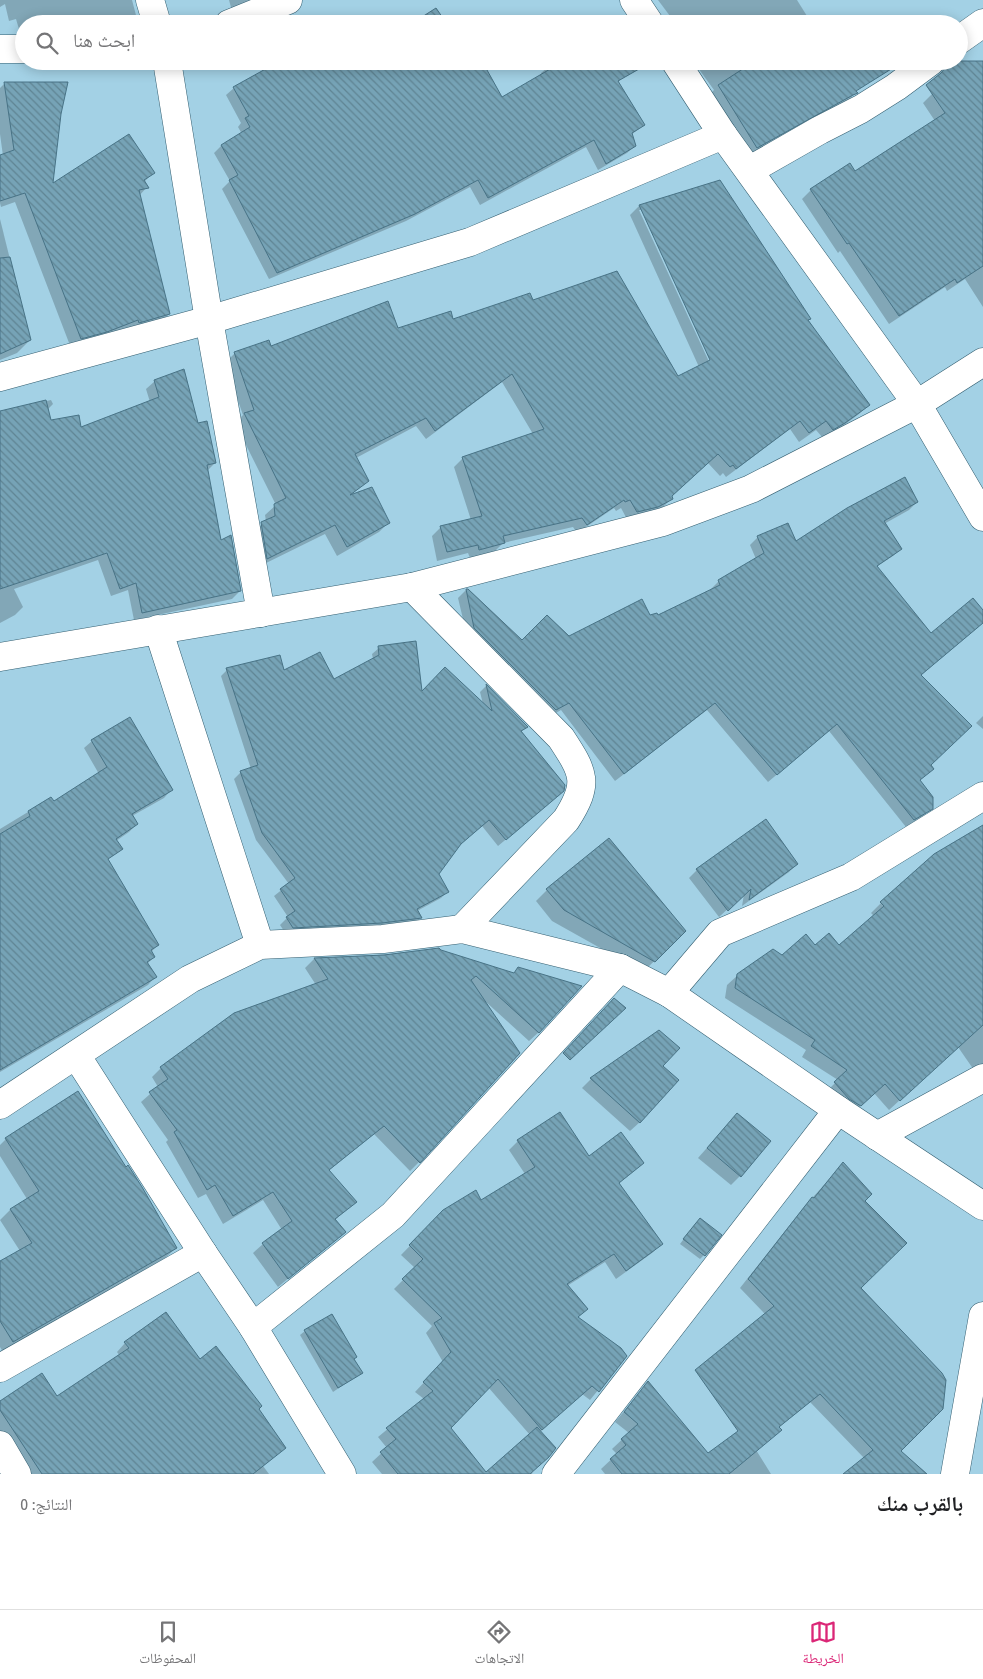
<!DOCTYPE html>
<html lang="ar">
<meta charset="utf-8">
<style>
:root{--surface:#fff;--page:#f6f6f6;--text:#202124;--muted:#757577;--line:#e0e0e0;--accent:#db2777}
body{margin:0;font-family:"Fira Sans Condensed","Noto Naskh Arabic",sans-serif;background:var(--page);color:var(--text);direction:rtl}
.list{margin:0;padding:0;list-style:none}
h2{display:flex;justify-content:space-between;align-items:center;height:65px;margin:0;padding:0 20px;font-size:21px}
h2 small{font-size:16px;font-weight:400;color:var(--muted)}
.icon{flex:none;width:28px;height:28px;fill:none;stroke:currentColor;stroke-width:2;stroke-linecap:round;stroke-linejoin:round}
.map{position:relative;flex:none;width:983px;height:1474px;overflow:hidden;direction:ltr}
.search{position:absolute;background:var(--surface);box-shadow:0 2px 12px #0003;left:15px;right:15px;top:15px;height:55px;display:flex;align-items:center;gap:12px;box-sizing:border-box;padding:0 18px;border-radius:28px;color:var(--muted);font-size:19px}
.sheet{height:135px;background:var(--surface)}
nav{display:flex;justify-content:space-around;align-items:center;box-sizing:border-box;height:70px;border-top:1px solid var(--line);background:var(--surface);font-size:14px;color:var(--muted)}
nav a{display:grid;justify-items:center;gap:2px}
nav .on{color:var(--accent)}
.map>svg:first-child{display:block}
.shadow{fill:#0003;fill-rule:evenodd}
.building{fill:url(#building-back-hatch);stroke:#487386}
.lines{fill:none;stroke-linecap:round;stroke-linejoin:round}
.minor-casing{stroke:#335e70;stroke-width:29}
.minor{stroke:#fff;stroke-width:28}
</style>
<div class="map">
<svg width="983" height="1474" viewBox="0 0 983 1474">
<defs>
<pattern id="building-back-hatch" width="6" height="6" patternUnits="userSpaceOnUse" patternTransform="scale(1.25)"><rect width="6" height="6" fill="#76a3b6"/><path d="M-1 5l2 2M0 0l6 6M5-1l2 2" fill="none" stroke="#5f8493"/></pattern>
</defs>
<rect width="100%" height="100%" fill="#a3d1e5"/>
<g class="shadow">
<path d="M 0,0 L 132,0 L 137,19 L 133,24 L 24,24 L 24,46 L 16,19 L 9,21 L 5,4 L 0,7 Z"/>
<path d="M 229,0 L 258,0 L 232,11 Z"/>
<path d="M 658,0 L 797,0 L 812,24 L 667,24 L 665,21 L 670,16 Z"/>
<path d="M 402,15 L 407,24 L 386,24 Z"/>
<path d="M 555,61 L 613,61 L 622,78 L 618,82 L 644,125 L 631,135 L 635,146 L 627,153 L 598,170 L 586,147 L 480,205 L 470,187 L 406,221 L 269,279 L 222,189 L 230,181 L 214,153 L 221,146 L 242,134 L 238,127 L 241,123 L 226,95 L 234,88 L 502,99 L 542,75 L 541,73 Z"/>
<path d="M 693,61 L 836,61 L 856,93 L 844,104 L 745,159 L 707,97 L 714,90 Z"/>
<path d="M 980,64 L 983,69 L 983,307 L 965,279 L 947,291 L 945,287 L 889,324 L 840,251 L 838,253 L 802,199 L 811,190 L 854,173 L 935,121 L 923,103 L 932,94 Z"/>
<path d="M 5,83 L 59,126 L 52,185 L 154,172 L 144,182 L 147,187 L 139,196 L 169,314 L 159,324 L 71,348 L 15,202 L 1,207 L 0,203 L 0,157 L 3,156 L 0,134 L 0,88 Z"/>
<path d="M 719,182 L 807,321 L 869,404 L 859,414 L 835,432 L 823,438 L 816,430 L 799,442 L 790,429 L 726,477 L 723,473 L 720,476 L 708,463 L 671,497 L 671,499 L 662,508 L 628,521 L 621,508 L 616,511 L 614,508 L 577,533 L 573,527 L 503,543 L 494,552 L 470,558 L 468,553 L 437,561 L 432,536 L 441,527 L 471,520 L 454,467 L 463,458 L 533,434 L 502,382 L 426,439 L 416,426 L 356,458 L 367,480 L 350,496 L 388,523 L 379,532 L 337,556 L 325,534 L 258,567 L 252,533 L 266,521 L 265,515 L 276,505 L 235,423 L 243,415 L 225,363 L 235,353 L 453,321 L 532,301 L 678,378 L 699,367 L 630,215 L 639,206 ZM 639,210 L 642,210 L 713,365 L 711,366 Z"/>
<path d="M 0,219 L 30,340 L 17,353 L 0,360 Z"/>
<path d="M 155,381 L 197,424 L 215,463 L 207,471 L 220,542 L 240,591 L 232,599 L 134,620 L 128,590 L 111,596 L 98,560 L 14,589 L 23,607 L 15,615 L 0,623 L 0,412 L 51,400 L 53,404 L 47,410 L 50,422 L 80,429 L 150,402 L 146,389 Z"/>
<path d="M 917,502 L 909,510 L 884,524 L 901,549 L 893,556 L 876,567 L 931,634 L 983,612 L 983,623 L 920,676 L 930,765 L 933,769 L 919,781 L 931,808 L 923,816 L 906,827 L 829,731 L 768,782 L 707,710 L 615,781 L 561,710 L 547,718 L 467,636 L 458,598 L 466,590 L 522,642 L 569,638 L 650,617 L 657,617 L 712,590 L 711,589 L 719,581 L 756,559 L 750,545 L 758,537 L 795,543 Z"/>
<path d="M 379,648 L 421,694 L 483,704 L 480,692 L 486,686 L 526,727 L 520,733 L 555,798 L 498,846 L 482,826 L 458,846 L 438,874 L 447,892 L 441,898 L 417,911 L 421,918 L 414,924 L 286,934 L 280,925 L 288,917 L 274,896 L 289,884 L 256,840 L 234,779 L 241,772 L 251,769 L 221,676 L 227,670 L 283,672 L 334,681 L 373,659 L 372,654 Z"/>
<path d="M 983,716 L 983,729 L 976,723 Z"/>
<path d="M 92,741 L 171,790 L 164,798 L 132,816 L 137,824 L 129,832 L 116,841 L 121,849 L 107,860 L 158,945 L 151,952 L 154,957 L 147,964 L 155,977 L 148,985 L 0,1072 L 0,829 L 51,798 L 54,803 L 99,774 L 84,748 Z"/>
<path d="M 983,826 L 983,1074 L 976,1073 L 958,1047 L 889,1110 L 874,1093 L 850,1116 L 825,1093 L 838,1080 L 802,1057 L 806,1050 L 725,998 L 727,985 L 738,975 L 782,957 L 815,947 L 839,947 L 874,916 L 871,913 L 881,903 L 935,855 Z"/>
<path d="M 797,864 L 789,872 L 742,906 L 744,894 L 719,917 L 689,878 L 697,870 Z"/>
<path d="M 547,890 L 685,931 L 643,972 L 552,921 L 536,901 Z"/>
<path d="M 440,951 L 513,974 L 539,1032 L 529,1041 L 486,1002 L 419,1162 L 410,1171 L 374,1134 L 328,1171 L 355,1202 L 335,1220 L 344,1232 L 278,1287 L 253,1253 L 263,1244 L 282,1230 L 263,1200 L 223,1224 L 206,1194 L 198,1198 L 166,1142 L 168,1140 L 141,1102 L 158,1087 L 152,1077 L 161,1068 L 316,985 L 305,968 L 314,959 Z"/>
<path d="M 661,1067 L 640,1122 L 630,1131 L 582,1088 L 591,1079 Z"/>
<path d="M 728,1124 L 740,1176 L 731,1185 L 698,1158 Z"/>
<path d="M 6,1139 L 126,1168 L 176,1248 L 165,1258 L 3,1352 L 0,1347 L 0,1264 L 20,1251 L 0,1220 L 10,1210 L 27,1199 L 0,1156 L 0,1145 Z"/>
<path d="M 518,1141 L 589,1158 L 643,1163 L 618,1184 L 661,1244 L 652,1253 L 616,1279 L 605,1262 L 567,1286 L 586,1309 L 577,1318 L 626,1356 L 590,1400 L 582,1394 L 540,1432 L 532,1474 L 382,1474 L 372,1462 L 387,1448 L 378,1437 L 424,1399 L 415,1392 L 443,1362 L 426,1333 L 432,1326 L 394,1289 L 415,1268 L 401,1255 L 444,1211 L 481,1201 L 525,1174 L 509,1150 ZM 488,1387 L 530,1435 L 486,1473 L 450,1428 Z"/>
<path d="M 843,1164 L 863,1201 L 859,1288 L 899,1451 L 925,1474 L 845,1474 L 864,1458 L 810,1402 L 779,1427 L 765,1314 L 740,1288 L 804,1207 Z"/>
<path d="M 695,1224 L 704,1255 L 700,1259 L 680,1244 Z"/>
<path d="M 305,1331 L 352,1359 L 361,1373 L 333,1392 L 300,1335 Z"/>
<path d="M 125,1343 L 200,1361 L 258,1409 L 285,1448 L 263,1466 L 269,1474 L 29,1474 L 0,1431 L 0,1403 L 56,1397 L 120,1356 L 117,1352 Z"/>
<path d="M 648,1383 L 708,1455 L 743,1429 L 771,1474 L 605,1474 L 601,1469 L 617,1454 L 612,1449 L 629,1433 L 615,1422 Z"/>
</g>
<g class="building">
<path d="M 436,8 L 447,24 L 411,24 Z"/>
<path d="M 280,61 L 482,61 L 502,97 L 564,61 L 653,61 L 618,81 L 645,125 L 632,133 L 636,146 L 606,164 L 594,140 L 488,198 L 478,180 L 415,214 L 277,273 L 229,180 L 238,175 L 221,145 L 250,127 L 245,118 L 249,116 L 233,87 Z"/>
<path d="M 755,61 L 904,61 L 856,91 L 858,93 L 853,95 L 757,148 L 718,85 Z"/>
<path d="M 946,61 L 983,61 L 983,266 L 957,283 L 955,279 L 899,316 L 849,243 L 847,244 L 810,189 L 850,163 L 855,171 L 945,113 L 926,85 L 941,73 L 945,68 Z"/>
<path d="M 4,82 L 68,82 L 61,114 L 53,183 L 129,134 L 155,173 L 144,180 L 149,188 L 139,190 L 170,314 L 139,323 L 138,320 L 107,332 L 81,339 L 25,193 L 0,201 L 0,155 L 14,150 Z"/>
<path d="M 720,180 L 811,319 L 808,320 L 870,405 L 845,423 L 833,430 L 826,421 L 809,433 L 800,421 L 736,469 L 733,465 L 730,467 L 718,454 L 672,496 L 673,499 L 658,507 L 637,512 L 630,500 L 625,502 L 624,500 L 587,525 L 582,518 L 503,536 L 505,543 L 479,550 L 478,545 L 447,552 L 440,526 L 482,516 L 462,457 L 544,429 L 512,374 L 435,431 L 426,418 L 355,454 L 369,481 L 350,495 L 372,487 L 390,523 L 347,547 L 335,525 L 267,559 L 261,522 L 275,516 L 274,504 L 286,498 L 244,413 L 254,410 L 234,352 L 269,340 L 271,346 L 388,301 L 398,328 L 451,311 L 453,319 L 530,293 L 533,300 L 617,271 L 678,376 L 710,360 L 639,205 Z"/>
<path d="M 10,257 L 31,340 L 0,354 L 0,258 Z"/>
<path d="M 184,369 L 198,423 L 207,421 L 216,463 L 207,465 L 221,540 L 231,535 L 241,591 L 142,613 L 136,583 L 120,589 L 107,553 L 0,589 L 0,411 L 46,400 L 51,420 L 79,415 L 81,427 L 159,397 L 154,380 Z"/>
<path d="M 905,477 L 918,502 L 884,521 L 902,549 L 877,566 L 931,633 L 973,598 L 983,610 L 983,623 L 921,675 L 972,726 L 931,765 L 934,769 L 920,780 L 933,797 L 933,809 L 914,820 L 837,724 L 777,775 L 715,703 L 624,774 L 569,703 L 556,710 L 474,628 L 466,589 L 468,589 L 522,640 L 547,615 L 569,636 L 642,599 L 650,615 L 657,613 L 658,615 L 720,585 L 718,580 L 764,553 L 757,536 L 788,523 L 796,541 L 847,508 Z"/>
<path d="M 416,641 L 422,691 L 445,667 L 492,711 L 486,684 L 528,727 L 521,731 L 565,785 L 564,791 L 506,840 L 489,820 L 461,844 L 439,874 L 449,892 L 417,909 L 422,918 L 382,923 L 293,928 L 286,917 L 295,911 L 280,889 L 295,878 L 262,833 L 240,771 L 258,765 L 226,668 L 280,655 L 284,670 L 320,652 L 334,679 L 379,655 L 378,646 Z"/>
<path d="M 130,717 L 173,790 L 132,814 L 138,824 L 116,839 L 123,849 L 108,859 L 159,945 L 151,950 L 155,957 L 147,962 L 157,977 L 0,1070 L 0,834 L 30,816 L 28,811 L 51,797 L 54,801 L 107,767 L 91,740 Z"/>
<path d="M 766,819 L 798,864 L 749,900 L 751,889 L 728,911 L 696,869 Z"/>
<path d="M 983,825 L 983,1025 L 900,1101 L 885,1084 L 861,1106 L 849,1099 L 834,1082 L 847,1070 L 811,1046 L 815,1040 L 735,988 L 737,974 L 773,949 L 782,955 L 806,934 L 815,945 L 829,933 L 839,945 L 884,906 L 880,902 L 934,854 Z"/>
<path d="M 609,838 L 686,931 L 655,962 L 564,910 L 546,889 Z"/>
<path d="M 439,948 L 441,950 L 514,973 L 518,967 L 582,986 L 539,1033 L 476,976 L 471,980 L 520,1053 L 420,1163 L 384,1126 L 329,1170 L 357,1202 L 335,1219 L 346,1232 L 288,1279 L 262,1243 L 292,1221 L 273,1192 L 233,1216 L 215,1185 L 207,1190 L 174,1132 L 177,1130 L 149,1092 L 168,1079 L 160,1067 L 234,1013 L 328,979 L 314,958 L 384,955 Z"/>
<path d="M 614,998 L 626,1008 L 570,1060 L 563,1053 Z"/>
<path d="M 659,1030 L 680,1048 L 663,1066 L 679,1080 L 640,1123 L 590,1078 Z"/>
<path d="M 78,1091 L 126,1167 L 128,1165 L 142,1187 L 177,1248 L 13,1342 L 0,1321 L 0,1261 L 32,1243 L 10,1209 L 39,1191 L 5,1138 Z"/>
<path d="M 560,1112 L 589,1156 L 621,1132 L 644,1163 L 619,1183 L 663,1244 L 626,1271 L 614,1254 L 567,1284 L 588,1309 L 578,1317 L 621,1348 L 627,1356 L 599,1392 L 592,1386 L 542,1430 L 498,1379 L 451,1428 L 486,1472 L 537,1427 L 556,1448 L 549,1457 L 530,1474 L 398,1474 L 380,1452 L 396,1439 L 386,1428 L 433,1391 L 423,1382 L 451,1352 L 434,1323 L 442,1318 L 402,1279 L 423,1259 L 409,1245 L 443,1210 L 476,1190 L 481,1200 L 535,1167 L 517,1140 Z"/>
<path d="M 737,1113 L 771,1141 L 741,1177 L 707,1148 Z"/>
<path d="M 843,1162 L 872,1194 L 865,1201 L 907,1243 L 861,1288 L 942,1373 L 946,1380 L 943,1409 L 901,1451 L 927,1474 L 843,1474 L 873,1450 L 820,1394 L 779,1427 L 782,1430 L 729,1474 L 622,1474 L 610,1459 L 626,1445 L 621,1439 L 638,1424 L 624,1412 L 648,1381 L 708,1453 L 738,1431 L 695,1370 L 774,1306 L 748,1279 L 812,1197 L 814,1198 Z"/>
<path d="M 700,1218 L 722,1235 L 705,1256 L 683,1239 Z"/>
<path d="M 166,1312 L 200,1359 L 216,1346 L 262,1406 L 259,1409 L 286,1448 L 253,1474 L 42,1474 L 0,1410 L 0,1401 L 42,1373 L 57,1396 L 129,1348 L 124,1342 Z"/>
<path d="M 332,1314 L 357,1357 L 354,1359 L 363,1373 L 338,1388 L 304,1330 Z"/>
</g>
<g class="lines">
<g class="minor-casing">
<g id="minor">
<path d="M 150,0 L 157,24"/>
<path d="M 634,0 L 650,24"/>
<path d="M 229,24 L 288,0"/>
<path d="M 959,40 L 983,23"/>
<path d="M 0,49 L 24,49"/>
<path d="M 167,61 L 209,320 L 261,613"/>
<path d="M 675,61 L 723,135 L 917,404 L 983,517"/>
<path d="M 750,170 L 820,130 L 861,109 L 896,87 L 931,61"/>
<path d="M 0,377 L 209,320 L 470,242 L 723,135"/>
<path d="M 412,587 L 561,738 C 584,773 590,783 566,820 L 462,929"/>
<path d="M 158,629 L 260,945"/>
<path d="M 0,657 L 412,587 L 663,522 L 751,489 L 917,404 L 983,362"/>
<path d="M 669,993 L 720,933 L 851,877 L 983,796"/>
<path d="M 76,1055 L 203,1253 L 253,1327 L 342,1474"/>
<path d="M 0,1105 L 190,979 L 260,945 L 383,939 L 462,929 L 620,968 L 669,993 L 838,1110 L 983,1206"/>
<path d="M 877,1136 L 983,1078"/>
<path d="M 253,1327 L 393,1215 L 620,968"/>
<path d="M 0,1368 L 203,1253"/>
<path d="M 0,1445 L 17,1474"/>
<path d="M 556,1474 L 838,1110"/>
<path d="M 955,1474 L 983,1316"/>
</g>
</g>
<use href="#minor" class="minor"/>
</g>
</svg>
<div class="search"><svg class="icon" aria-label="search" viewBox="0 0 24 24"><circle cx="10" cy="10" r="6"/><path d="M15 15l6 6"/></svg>ابحث هنا</div>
</div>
<section class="sheet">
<h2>بالقرب منك<small>النتائج: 0</small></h2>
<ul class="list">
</ul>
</section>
<nav>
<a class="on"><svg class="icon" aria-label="map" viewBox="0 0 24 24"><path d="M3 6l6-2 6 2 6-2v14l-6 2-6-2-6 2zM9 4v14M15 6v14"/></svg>الخريطة</a>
<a><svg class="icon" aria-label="directions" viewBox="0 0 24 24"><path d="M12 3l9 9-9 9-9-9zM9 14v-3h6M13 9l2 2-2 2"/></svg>الاتجاهات</a>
<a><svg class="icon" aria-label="saved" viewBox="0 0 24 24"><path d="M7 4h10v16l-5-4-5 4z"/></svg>المحفوظات</a>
</nav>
